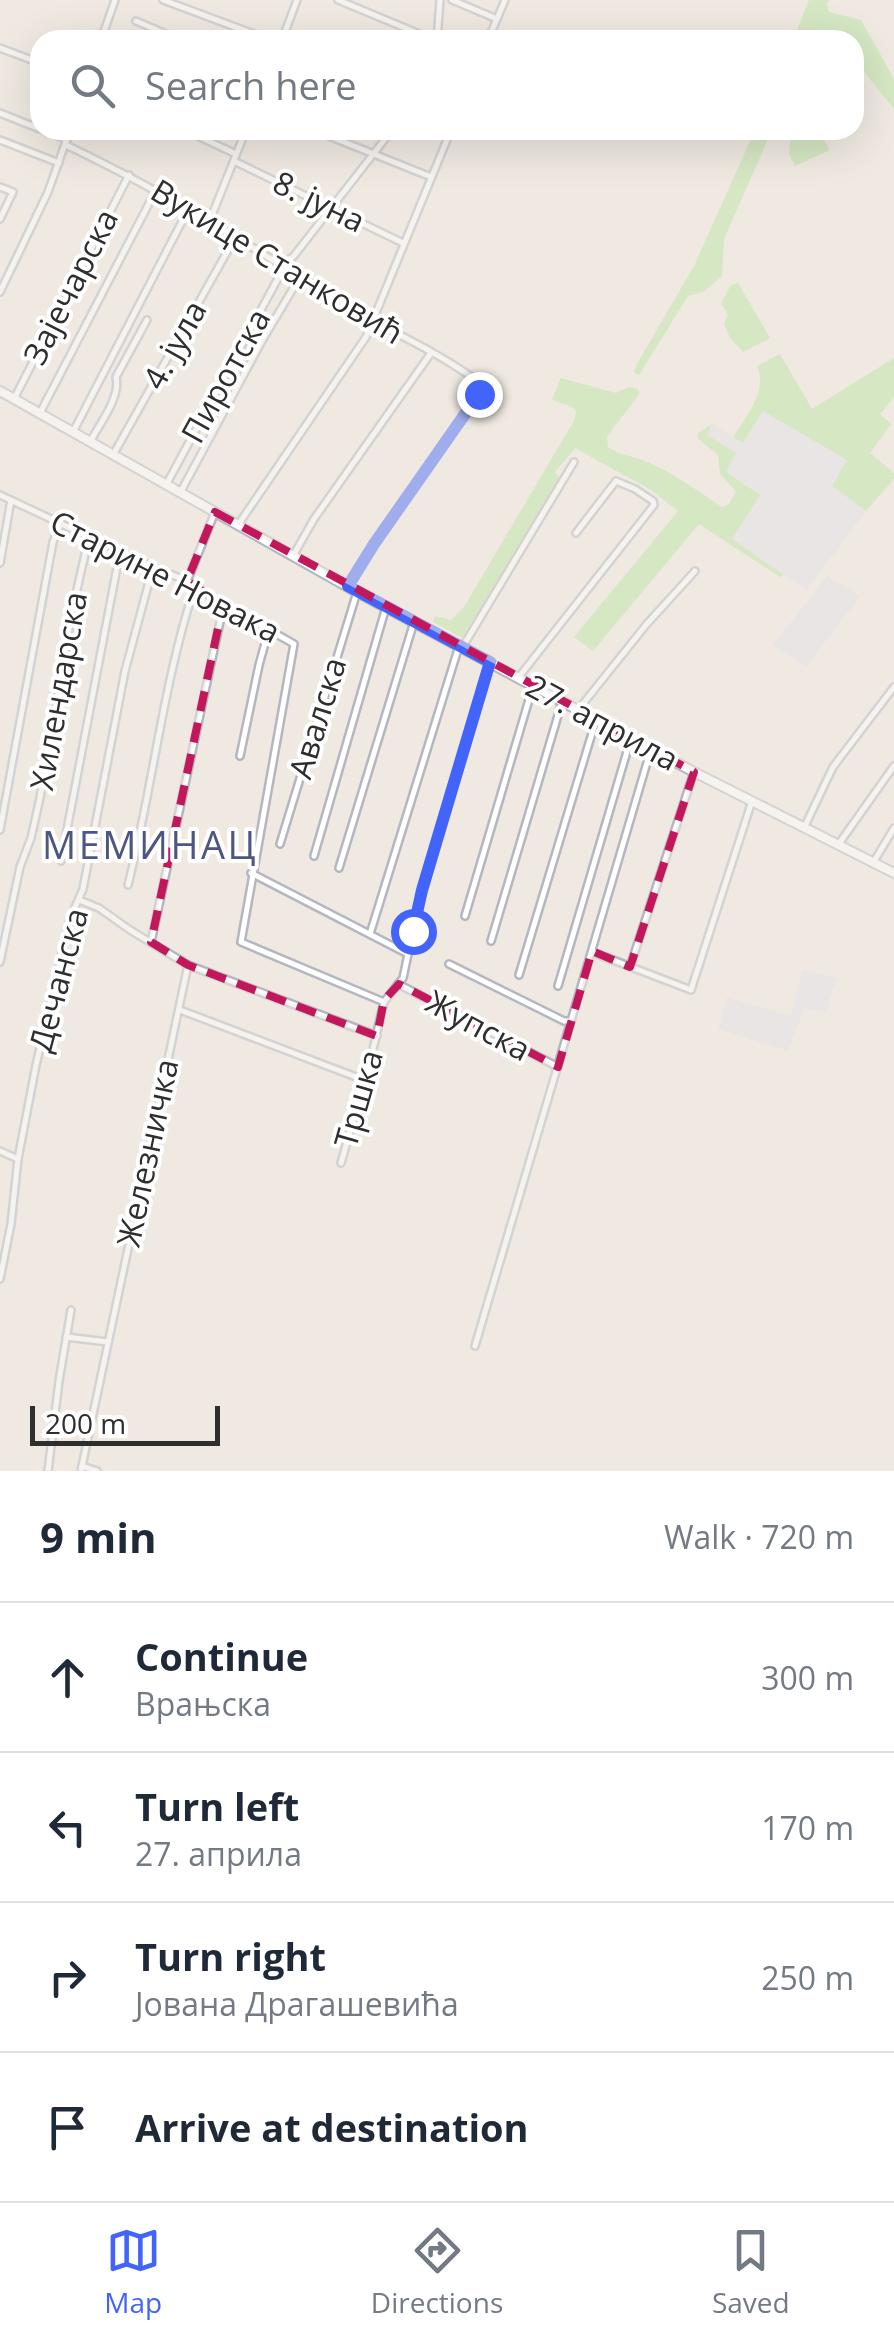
<!DOCTYPE html>
<meta charset="utf-8">
<style>
:root{--surface:#fff;--page:#f6f6f7;--text:#1f2937;--muted:#747a83;--line:#e0e1e3;--accent:#4264fb}
body{margin:0;font-family:"Open Sans",sans-serif;background:var(--page);color:var(--text)}
.scale{position:absolute;left:30px;bottom:25px;width:190px;box-sizing:border-box;padding-left:10px;border:5px solid #2e2e2e;border-top:0;font-size:28px;line-height:35px;white-space:nowrap;color:#2e2e2e;-webkit-text-stroke:8px #fff;paint-order:stroke}
.stop{position:absolute;width:30px;height:30px;margin:-22px;border:8px solid #4264fb;border-radius:50%;background:#fff}
.stop.end{background:#4264fb;border-color:#fff;box-shadow:0 2px 10px #0008}
.list{margin:0;padding:0;list-style:none}
h2{display:flex;justify-content:space-between;align-items:center;height:130px;margin:0;padding:0 40px;font-size:42px}
h2 small{font-size:32px;font-weight:400;color:var(--muted)}
.list li{display:grid;grid-template-columns:65px 1fr auto;gap:30px;align-items:center;box-sizing:border-box;height:150px;padding:0 40px;border-top:2px solid var(--line)}
.list b{display:block;font-size:38px;white-space:nowrap}
.list p{margin:0;font-size:32px;white-space:nowrap;color:var(--muted)}
.list em{font-size:32px;font-style:normal;color:var(--muted)}
.icon{flex:none;width:55px;height:55px;fill:none;stroke:currentColor;stroke-width:2;stroke-linecap:round;stroke-linejoin:round}
.map{position:relative;flex:none;width:894px;height:1471px;overflow:hidden}
.search{position:absolute;background:var(--surface);box-shadow:0 10px 40px #0002;left:30px;right:30px;top:30px;height:110px;display:flex;align-items:center;gap:25px;box-sizing:border-box;padding:0 35px;border-radius:30px;color:var(--muted);font-size:38px}
.sheet{height:730px;background:var(--surface)}
nav{display:flex;justify-content:space-around;align-items:center;box-sizing:border-box;height:140px;border-top:2px solid var(--line);background:var(--surface);font-size:28px;color:var(--muted)}
nav a{display:grid;justify-items:center;gap:5px}
nav .on{color:var(--accent)}
.map>svg:first-child{display:block}
.industrial{fill:#e3e1e8}
.green{fill:#b6e59e}
.lines{fill:none;stroke-linecap:round;stroke-linejoin:round}
.street-casing{stroke:#b4b7c1;stroke-width:10}
.secondary-casing{stroke:#b4b7c1;stroke-width:12}
.street{stroke:#fff;stroke-width:5}
.secondary{stroke:#fff;stroke-width:8}
.route{stroke:#4264fb;stroke-width:12}
.marked{fill:none;stroke:#c2185b;stroke-width:8;stroke-dasharray:20 12;stroke-linejoin:round}
.labels{text-anchor:middle;stroke-width:8;stroke-linejoin:round;paint-order:stroke}
.street-label{font-size:32px;fill:#2e2e2e;stroke:#fff}
.quarter-label{font-size:38px;letter-spacing:2.5px;fill:#4d5680;stroke:#fff}
</style>
<div class="map">
<svg width="894" height="1471" viewBox="0 0 894 1471">
<rect width="100%" height="100%" fill="#efe9e1"/>
<g class="industrial">
<path d="M 763,411 L 848,460 L 832,486 L 866,511 L 806,590 L 732,539 L 759,495 L 725,472 L 735,453 L 707,435 L 712,424 L 743,443 Z"/>
<path d="M 827,576 L 860,596 L 806,667 L 773,645 Z"/>
<path d="M 803,969 L 837,978 L 826,1012 L 804,1009 L 788,1051 L 718,1029 L 727,997 L 791,1016 Z"/>
</g>
<g class="green">
<path d="M 809,0 L 829,0 L 827,5 L 829,12 L 861,20 L 894,79 L 894,109 L 854,59 L 854,40 L 793,40 Z"/>
<path d="M 755,130 L 772,130 L 724,239 L 722,276 L 705,291 L 688,296 L 639,375 L 634,372 L 637,364 L 694,266 Z"/>
<path d="M 791,130 L 818,130 L 830,150 L 795,166 L 789,154 Z"/>
<path d="M 738,283 L 770,338 L 743,352 L 730,338 L 724,324 L 728,315 L 721,303 L 731,285 Z"/>
<path d="M 780,354 L 812,409 L 894,358 L 894,397 L 880,414 L 891,424 L 870,453 L 894,473 L 894,479 L 866,511 L 832,486 L 847,460 L 763,411 L 743,443 L 733,437 C 746,417 768,391 757,366 Z"/>
<path d="M 561,378 L 616,393 L 629,387 L 638,389 L 639,394 L 607,437 L 608,447 C 619,455 633,456 645,461 C 673,473 697,490 722,507 L 729,504 L 736,491 L 720,474 L 718,455 L 697,438 L 698,433 L 712,424 L 707,435 L 736,453 L 726,472 L 760,495 L 732,539 L 784,575 L 780,577 L 699,524 L 593,651 L 574,637 L 678,511 L 651,490 L 575,448 L 555,472 L 560,478 L 462,638 L 433,622 L 435,616 L 451,620 L 464,607 L 575,419 L 576,410 C 568,403 560,405 552,399 Z"/>
</g>
<g class="lines">
<g class="street-casing">
<g id="street">
<path d="M 163,0 L 270,40"/>
<path d="M 338,0 L 434,40"/>
<path d="M 452,0 L 497,19"/>
<path d="M 136,21 L 180,40"/>
<path d="M 101,40 L 115,0"/>
<path d="M 282,40 L 297,0"/>
<path d="M 437,40 L 440,0"/>
<path d="M 488,40 L 505,0"/>
<path d="M 0,48 L 40,63"/>
<path d="M 0,113 L 40,129"/>
<path d="M 43,130 L 67,140"/>
<path d="M 185,130 L 236,154"/>
<path d="M 314,130 L 431,177"/>
<path d="M 0,140 L 59,163"/>
<path d="M 66,145 C 171,195 265,254 362,317 C 371,323 381,325 390,330 C 420,345 454,363 481,384 L 479,394 L 374,545 L 348,586"/>
<path d="M 234,161 L 403,243"/>
<path d="M 0,187 L 13,192 L 0,219"/>
<path d="M 210,220 L 246,130"/>
<path d="M 285,261 L 293,257 L 392,130"/>
<path d="M 0,292 L 48,192 L 70,130"/>
<path d="M 14,399 L 129,175"/>
<path d="M 40,413 L 156,190"/>
<path d="M 73,432 L 189,208"/>
<path d="M 90,442 C 100,423 121,397 116,377 L 147,320"/>
<path d="M 113,455 L 236,236"/>
<path d="M 166,485 L 288,260"/>
<path d="M 180,493 L 263,339 L 300,277"/>
<path d="M 0,495 L 153,567 L 187,581 L 211,597 L 294,644 L 241,942 L 384,1002"/>
<path d="M 238,525 L 366,337 L 451,130"/>
<path d="M 293,556 L 314,519 L 431,353"/>
<path d="M 0,563 L 11,500"/>
<path d="M 187,581 L 215,512"/>
<path d="M 462,648 L 574,462"/>
<path d="M 518,678 L 654,505 L 653,501 L 635,489 L 616,481 L 576,533"/>
<path d="M 578,710 L 646,625 L 695,571"/>
<path d="M 240,756 L 259,665 L 269,629"/>
<path d="M 804,828 L 833,767 L 894,687"/>
<path d="M 0,830 L 53,542 L 61,522"/>
<path d="M 280,844 L 357,592"/>
<path d="M 838,845 L 894,766"/>
<path d="M 314,856 L 386,607"/>
<path d="M 61,861 L 120,552"/>
<path d="M 873,863 L 894,828"/>
<path d="M 339,868 L 414,622"/>
<path d="M 251,873 L 408,954 L 403,978 L 384,1002 L 371,1058 L 341,1163"/>
<path d="M 128,885 C 153,786 163,683 195,586"/>
<path d="M 79,900 L 99,908 L 130,930 L 188,965 L 377,1036"/>
<path d="M 465,916 L 533,686"/>
<path d="M 370,934 L 459,646"/>
<path d="M 491,941 L 562,702"/>
<path d="M 151,942 L 224,603"/>
<path d="M 592,952 L 691,990 L 752,801"/>
<path d="M 408,954 L 414,939 L 414,922 L 489,663"/>
<path d="M 0,962 L 20,867 L 31,838 L 40,798 L 72,612 L 89,536"/>
<path d="M 449,964 L 564,1021 L 571,1021 L 651,749"/>
<path d="M 630,967 L 694,772"/>
<path d="M 519,975 L 596,720"/>
<path d="M 398,984 L 558,1067"/>
<path d="M 558,986 L 631,738"/>
<path d="M 180,1010 L 364,1080"/>
<path d="M 0,1151 L 18,1159"/>
<path d="M 0,1279 L 11,1224 L 18,1159 L 36,1065 L 70,919 L 83,889 L 125,671 L 153,567"/>
<path d="M 66,1337 L 108,1342"/>
<path d="M 475,1346 L 571,1021"/>
<path d="M 82,1466 L 97,1471"/>
<path d="M 48,1471 L 59,1381 L 71,1310"/>
<path d="M 81,1471 L 188,965"/>
</g>
</g>
<g class="secondary-casing">
<path id="secondary" d="M 0,391 L 357,592 L 694,772 L 894,873"/>
</g>
<use href="#street" class="street"/>
<use href="#secondary" class="secondary"/>
</g>
<g class="lines">
<path class="route" d="M 413,931 L 422,890 L 490,662 L 348,586 L 374,544 L 479,394"/>
</g>
<path d="M0 0H894V1471H0ZM 215,512 L 694,772 L 630,967 L 592,951 L 558,1067 L 399,984 L 384,1000 L 377,1036 L 188,965 L 151,942 L 223,605 L 187,581 Z" fill="#efe9e1" fill-opacity=".55" fill-rule="evenodd"/>
<path class="marked" d="M 215,512 L 694,772 L 630,967 L 592,951 L 558,1067 L 399,984 L 384,1000 L 377,1036 L 188,965 L 151,942 L 223,605 L 187,581 Z"/>
<g class="labels">
<g class="street-label">
<text transform="translate(319 202) rotate(26)" y="11">8. јуна</text>
<text transform="translate(277 262) rotate(31)" y="11">Вукице Станковић</text>
<text transform="translate(71 287) rotate(-63)" y="11">Зајечарска</text>
<text transform="translate(175 345) rotate(-61)" y="11">4. јула</text>
<text transform="translate(226 376) rotate(-61)" y="11">Пиротска</text>
<text transform="translate(165 577) rotate(27)" y="11">Старине Новака</text>
<text transform="translate(59 691) rotate(-80)" y="11">Хилендарска</text>
<text transform="translate(318 718) rotate(-73)" y="11">Авалска</text>
<text transform="translate(602 723) rotate(28)" y="11">27. априла</text>
<text transform="translate(59 980) rotate(-75)" y="11">Дечанска</text>
<text transform="translate(478 1026) rotate(28)" y="11">Жупска</text>
<text transform="translate(359 1099) rotate(-74)" y="11">Тршка</text>
<text transform="translate(148 1153) rotate(-78)" y="11">Железничка</text>
</g>
<g class="quarter-label">
<text x="150" y="859">МЕМИНАЦ</text>
</g>
</g>
</svg>
<div class="scale">200 m</div>
<div class="stop" style="left:413px;top:931px"></div>
<div class="stop end" style="left:479px;top:394px"></div>
<div class="search"><svg class="icon" aria-label="search" viewBox="0 0 24 24"><circle cx="10" cy="10" r="6"/><path d="M15 15l6 6"/></svg>Search here</div>
</div>
<section class="sheet">
<h2>9 min<small>Walk · 720 m</small></h2>
<ul class="list">
<li><svg class="icon" aria-label="ahead" viewBox="0 0 24 24"><path d="M12 20V5M6 11l6-6 6 6"/></svg><div><b>Continue</b><p>Врањска</p></div><em>300 m</em></li>
<li><svg class="icon" aria-label="left" viewBox="0 0 24 24"><path d="M17 20v-9H6M10 6l-5 5 5 5"/></svg><div><b>Turn left</b><p>27. априла</p></div><em>170 m</em></li>
<li><svg class="icon" aria-label="right" viewBox="0 0 24 24"><path d="M7 20v-9h11M14 6l5 5-5 5"/></svg><div><b>Turn right</b><p>Јована Драгашевића</p></div><em>250 m</em></li>
<li><svg class="icon" aria-label="arrive" viewBox="0 0 24 24"><path d="M6 21V4h12l-3 4 3 4H6"/></svg><div><b>Arrive at destination</b></div></li>
</ul>
</section>
<nav>
<a class="on"><svg class="icon" aria-label="map" viewBox="0 0 24 24"><path d="M3 6l6-2 6 2 6-2v14l-6 2-6-2-6 2zM9 4v14M15 6v14"/></svg>Map</a>
<a><svg class="icon" aria-label="directions" viewBox="0 0 24 24"><path d="M12 3l9 9-9 9-9-9zM9 14v-3h6M13 9l2 2-2 2"/></svg>Directions</a>
<a><svg class="icon" aria-label="saved" viewBox="0 0 24 24"><path d="M7 4h10v16l-5-4-5 4z"/></svg>Saved</a>
</nav>
